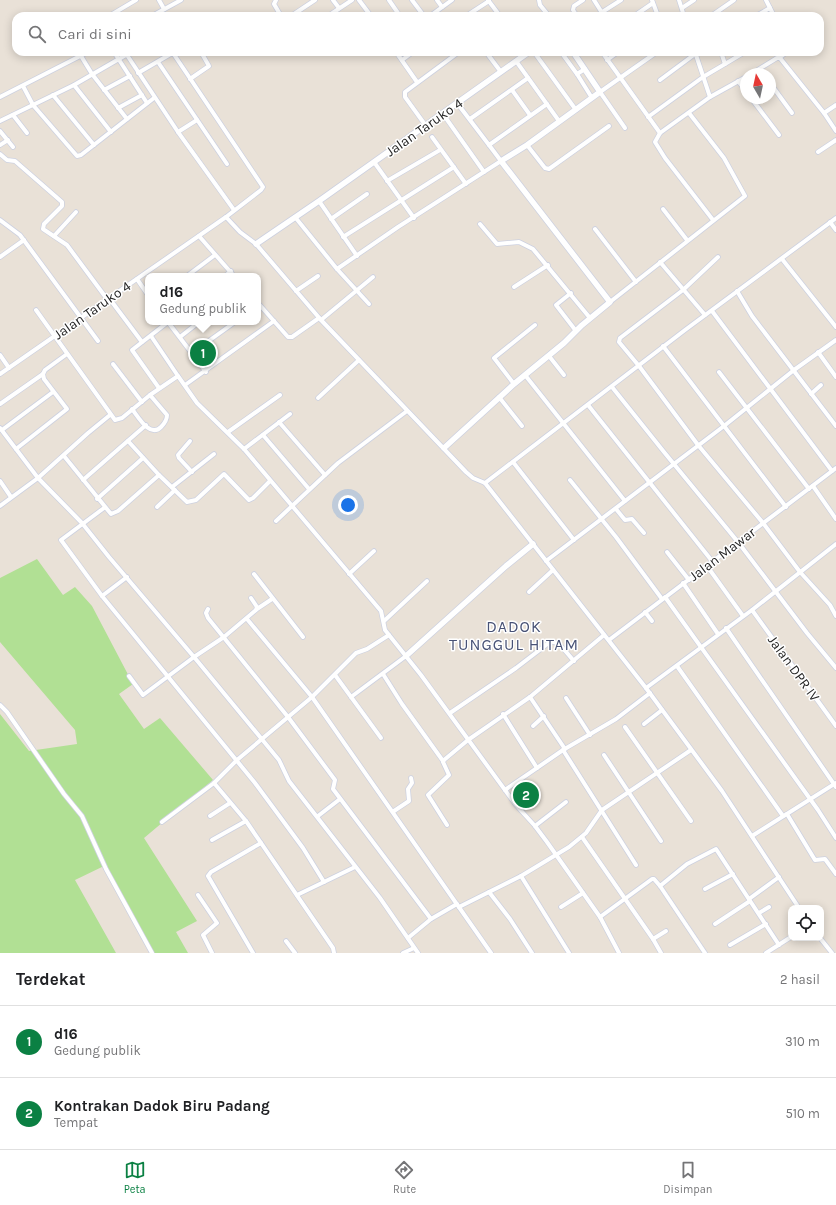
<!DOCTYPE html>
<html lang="id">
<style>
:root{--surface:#fff;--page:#f2f2f2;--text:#202124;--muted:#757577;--line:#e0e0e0;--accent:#0b8043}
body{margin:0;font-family:Karla,sans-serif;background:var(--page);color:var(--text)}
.controls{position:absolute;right:12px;bottom:12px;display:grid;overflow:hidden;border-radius:8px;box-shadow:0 2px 10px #0003}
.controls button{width:36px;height:36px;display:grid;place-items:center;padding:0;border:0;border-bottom:1px solid var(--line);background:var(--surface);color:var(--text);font:20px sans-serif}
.compass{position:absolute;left:740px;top:68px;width:36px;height:36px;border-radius:50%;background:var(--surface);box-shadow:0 2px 10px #0003;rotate:351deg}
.you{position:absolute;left:348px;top:505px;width:14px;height:14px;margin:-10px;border:3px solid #fff;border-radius:50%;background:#1a73e8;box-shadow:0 0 0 6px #1a73e833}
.badge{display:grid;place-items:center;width:26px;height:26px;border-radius:50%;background:var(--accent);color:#fff;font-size:13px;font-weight:700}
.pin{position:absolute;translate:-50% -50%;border:2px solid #fff;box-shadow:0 1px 4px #0006}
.popup{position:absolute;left:145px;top:273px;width:116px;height:52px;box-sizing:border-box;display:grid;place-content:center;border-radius:8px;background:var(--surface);filter:drop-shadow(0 1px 3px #0005);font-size:13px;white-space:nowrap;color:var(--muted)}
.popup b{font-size:15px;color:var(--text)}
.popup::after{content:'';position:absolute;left:50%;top:100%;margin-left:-8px;border:8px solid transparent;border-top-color:var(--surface)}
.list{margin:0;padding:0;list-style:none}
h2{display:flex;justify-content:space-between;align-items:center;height:52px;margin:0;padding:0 16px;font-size:17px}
h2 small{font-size:13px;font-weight:400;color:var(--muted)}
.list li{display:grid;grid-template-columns:26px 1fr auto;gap:12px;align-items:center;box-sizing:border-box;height:72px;padding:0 16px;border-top:1px solid var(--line)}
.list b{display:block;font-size:15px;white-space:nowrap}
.list p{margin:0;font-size:13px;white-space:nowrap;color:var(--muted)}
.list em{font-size:13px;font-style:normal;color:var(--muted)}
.icon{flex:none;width:22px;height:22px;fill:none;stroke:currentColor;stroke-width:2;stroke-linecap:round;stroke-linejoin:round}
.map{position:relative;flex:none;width:836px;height:953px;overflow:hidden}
.search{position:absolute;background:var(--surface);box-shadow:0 2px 10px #0003;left:12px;right:12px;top:12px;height:44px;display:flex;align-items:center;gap:10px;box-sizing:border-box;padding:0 14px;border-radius:12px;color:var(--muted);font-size:15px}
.sheet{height:196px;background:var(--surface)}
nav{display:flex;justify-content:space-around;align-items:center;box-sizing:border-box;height:56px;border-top:1px solid var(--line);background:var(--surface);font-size:11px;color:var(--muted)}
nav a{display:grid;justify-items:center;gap:2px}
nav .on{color:var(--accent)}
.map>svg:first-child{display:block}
.green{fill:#b1e094}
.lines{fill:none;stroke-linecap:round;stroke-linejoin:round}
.street-casing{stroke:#cdd1e0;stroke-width:5.5}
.secondary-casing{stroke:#cdd1e0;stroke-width:7}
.street{stroke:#fff;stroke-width:4}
.secondary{stroke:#fff;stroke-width:5.5}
.labels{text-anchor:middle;stroke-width:3;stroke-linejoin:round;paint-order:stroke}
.street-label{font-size:14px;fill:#262626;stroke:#fff}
.quarter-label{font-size:16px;letter-spacing:1px;fill:#485276;stroke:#fff}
</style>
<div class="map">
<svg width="836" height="953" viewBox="0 0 836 953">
<rect width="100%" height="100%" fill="#e9e1d7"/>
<path class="green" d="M 37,559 L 63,595 L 75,587 L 92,606 L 133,684 L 119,694 L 144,729 L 160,718 L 213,780 L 144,838 L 197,921 L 176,932 L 188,953 L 152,953 L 104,866 L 75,880 L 116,953 L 0,953 L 0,714 L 29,751 L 77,744 L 75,730 L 0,642 L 0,578 Z"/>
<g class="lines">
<g class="street-casing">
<g id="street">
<path d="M 159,0 L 164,9"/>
<path d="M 276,0 L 274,4 L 281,16"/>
<path d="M 333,0 L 339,8"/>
<path d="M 359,0 L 371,16"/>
<path d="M 389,0 L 400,16"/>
<path d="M 412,0 L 424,16"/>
<path d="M 437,0 L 442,7"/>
<path d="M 488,0 L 500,16"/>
<path d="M 539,0 L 540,5 L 549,16"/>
<path d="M 594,0 L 604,16"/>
<path d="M 652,0 L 658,16"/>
<path d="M 679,0 L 684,16"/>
<path d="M 682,8 L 694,0"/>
<path d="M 770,8 L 774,16"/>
<path d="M 109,16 L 136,0"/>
<path d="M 152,16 L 181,0"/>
<path d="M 291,16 L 315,0"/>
<path d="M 328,16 L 352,0"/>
<path d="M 430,16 L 452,0"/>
<path d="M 466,16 L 489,1"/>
<path d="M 577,16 L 573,10 L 574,6 L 583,0"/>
<path d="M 596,16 L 621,0"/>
<path d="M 634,16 L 653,3"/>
<path d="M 711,16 L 734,0"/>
<path d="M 756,16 L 770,8 L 766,0"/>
<path d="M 114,52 L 147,103"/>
<path d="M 125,52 L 178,132 L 234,210"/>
<path d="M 396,52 L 417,82"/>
<path d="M 486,52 L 501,72"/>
<path d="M 534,52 L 576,110"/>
<path d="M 561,52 L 577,74"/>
<path d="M 602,52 L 660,133"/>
<path d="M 695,52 L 710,97 L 746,77"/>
<path d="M 721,52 L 725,64 L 745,52"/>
<path d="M 173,53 L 263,187 L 261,190 L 226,217"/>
<path d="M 81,56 L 92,74 L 127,119"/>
<path d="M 779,58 L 787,52"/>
<path d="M 402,60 L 413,52"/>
<path d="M 607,60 L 618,52"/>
<path d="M 516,61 L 559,121"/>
<path d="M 158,62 L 227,164"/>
<path d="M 585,69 L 577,74 L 592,98"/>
<path d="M 760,69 L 764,74"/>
<path d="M 138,73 L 174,52"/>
<path d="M 751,74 L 777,58 L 780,58 L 824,113 L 836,131"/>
<path d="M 190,79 L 209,66 L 201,52"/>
<path d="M 660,80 L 695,54"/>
<path d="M 738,81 L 746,91"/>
<path d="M 770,83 L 792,113"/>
<path d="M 74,85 L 111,132"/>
<path d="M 23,86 L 33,105 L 77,156 L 81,155 L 154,98"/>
<path d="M 104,90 L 130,76"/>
<path d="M 512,90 L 530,115"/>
<path d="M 53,95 L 94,145"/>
<path d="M 0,97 L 88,52"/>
<path d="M 710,97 L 660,133 L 655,142 L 665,158 L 713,220"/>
<path d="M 751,98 L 779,135"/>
<path d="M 457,103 L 489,145 L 547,104"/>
<path d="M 118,108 L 142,95"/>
<path d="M 824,113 L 836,105"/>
<path d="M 443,114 L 484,172"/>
<path d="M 13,115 L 27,133"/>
<path d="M 648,117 L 703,77 L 725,64"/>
<path d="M 470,119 L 528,78"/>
<path d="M 0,121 L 74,85 L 131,52"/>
<path d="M 426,126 L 405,97 L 405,92 L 459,52"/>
<path d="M 625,128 L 600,92 L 657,52"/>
<path d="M 0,131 L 13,147"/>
<path d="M 178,132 L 197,120"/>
<path d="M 432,137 L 466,184"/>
<path d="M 0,145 L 8,140"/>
<path d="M 527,145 L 545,168 L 549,169 L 609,126"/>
<path d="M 818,152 L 836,140"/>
<path d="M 0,154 L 7,160 L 15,161 L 62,202 L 62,206 L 44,224 L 43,229 L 67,245 L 107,299"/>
<path d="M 374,162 L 414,218"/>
<path d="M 387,181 L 440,150"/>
<path d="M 319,201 L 357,256"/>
<path d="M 663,209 L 687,240"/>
<path d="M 295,217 L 337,269 L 398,227 L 501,161 L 489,145"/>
<path d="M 331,219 L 367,194"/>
<path d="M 0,220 L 20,235 L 98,341"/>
<path d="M 830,222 L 836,230"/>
<path d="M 480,224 L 497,244 L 519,242 L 533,249 L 590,318"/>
<path d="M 595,229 L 636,282"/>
<path d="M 54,236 L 76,212"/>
<path d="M 199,236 L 234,276"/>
<path d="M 343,237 L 454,167"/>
<path d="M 0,257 L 24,240"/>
<path d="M 718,257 L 683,290 L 620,338 L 619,342 L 639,366 L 698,445 L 763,523 L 800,572 L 830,605 L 836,616"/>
<path d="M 782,259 L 836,327"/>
<path d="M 660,262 L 705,315"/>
<path d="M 337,269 L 369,304"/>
<path d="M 187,276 L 215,255"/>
<path d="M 225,276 L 231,271"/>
<path d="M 137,279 L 148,295"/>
<path d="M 514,287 L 548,265"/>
<path d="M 296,291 L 318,276"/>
<path d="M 737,291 L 752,316 L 836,426"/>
<path d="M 571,293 L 556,305 L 576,331"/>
<path d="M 109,298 L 142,342"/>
<path d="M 610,302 L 745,196 L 724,158 L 689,113"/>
<path d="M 258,303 L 288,337 L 292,337 L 319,318"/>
<path d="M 36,310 L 115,420 L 122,418 L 150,395 L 178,376 L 197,403 L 244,449 L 381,611 L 385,630 L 421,675 L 516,805 L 535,826 L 547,842 L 600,917 L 619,953"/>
<path d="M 712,311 L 832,471"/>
<path d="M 321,320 L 373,277"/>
<path d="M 168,322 L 206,372"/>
<path d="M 151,336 L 178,376"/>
<path d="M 180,337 L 199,322"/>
<path d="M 663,346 L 786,507"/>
<path d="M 818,352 L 836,377"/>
<path d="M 192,353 L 235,322"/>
<path d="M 0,355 L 9,368"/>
<path d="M 549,356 L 564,375"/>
<path d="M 113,364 L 142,402"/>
<path d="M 719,372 L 809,489"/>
<path d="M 0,374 L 226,217 L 240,232 L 256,244 L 321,320 L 466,472 L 473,478 L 485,483 L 646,688 L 722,791 L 799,908"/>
<path d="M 525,375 L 625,501"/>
<path d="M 514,384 L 494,358 L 535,325"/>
<path d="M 185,385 L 274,321"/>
<path d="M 612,387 L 664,452 L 738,542 L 807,633 L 836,668"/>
<path d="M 159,388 L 132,350 L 168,322"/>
<path d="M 811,394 L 821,385"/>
<path d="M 499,397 L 522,426"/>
<path d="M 318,398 L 359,360"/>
<path d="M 0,404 L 43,374"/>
<path d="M 588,405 L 712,561"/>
<path d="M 132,409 C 139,418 150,438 161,427 C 165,423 167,420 167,415 L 150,395"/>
<path d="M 279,422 L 325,475"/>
<path d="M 0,428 L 38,478 L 82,523 L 109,557 L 194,657 L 224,637 L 256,610 L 257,607 L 251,598"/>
<path d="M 2,430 L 53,392"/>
<path d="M 228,432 L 280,395"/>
<path d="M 263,435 L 309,489"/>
<path d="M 128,441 L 159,475 L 187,502 L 196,500 L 224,474 L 249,500 L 253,498 L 270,481"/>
<path d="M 190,441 L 178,455 L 179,458 L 192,472"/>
<path d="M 16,449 L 67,409 L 44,379 L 43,374 L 45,370 L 67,354"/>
<path d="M 244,449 L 290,414"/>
<path d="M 64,456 L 111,514 L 118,511 L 159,475"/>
<path d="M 513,462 L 574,540"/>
<path d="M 83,480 L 146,425"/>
<path d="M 570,480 L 616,537 L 662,599"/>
<path d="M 0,481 L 11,497"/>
<path d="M 485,483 L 685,330 L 836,218"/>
<path d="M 813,486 L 836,519"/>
<path d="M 172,487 L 214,454"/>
<path d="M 97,499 L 143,458"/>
<path d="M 0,506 L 38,478 L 88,433 L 110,415"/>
<path d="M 157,507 L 175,490"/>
<path d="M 616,509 L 625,520 L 632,519 L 644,533"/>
<path d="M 276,521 L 338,463 L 407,411"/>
<path d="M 667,552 L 689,580"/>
<path d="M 546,561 L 724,426 L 794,370 L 836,340"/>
<path d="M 707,566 L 743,616"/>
<path d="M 254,574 L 303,637"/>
<path d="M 349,574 L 374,551"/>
<path d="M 127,577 L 102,596 L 255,783 L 303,848 L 324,882"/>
<path d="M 683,583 L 718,634"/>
<path d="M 529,592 L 553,570"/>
<path d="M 102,596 L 61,540 L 104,508"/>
<path d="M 665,597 L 818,810 L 836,838"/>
<path d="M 208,609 L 206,613 L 208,618 L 288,717 L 335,780 L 333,789 L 431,919"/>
<path d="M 257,609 L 272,599"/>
<path d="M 752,610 L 836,726"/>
<path d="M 645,612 L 652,621"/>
<path d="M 247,619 L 312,697 L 491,953"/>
<path d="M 384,621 L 427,581"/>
<path d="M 726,628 L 836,787"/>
<path d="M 609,640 L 836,468"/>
<path d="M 677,666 L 783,816"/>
<path d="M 383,674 L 402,704 L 443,761"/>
<path d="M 335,675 L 381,738"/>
<path d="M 129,676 L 143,695 L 194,657 L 279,760 L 289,781 L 380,898 L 418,953"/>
<path d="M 646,688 L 752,610 L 836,544"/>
<path d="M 351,697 L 406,656"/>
<path d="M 530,697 L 565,749"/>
<path d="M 566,698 L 590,735"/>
<path d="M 0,705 L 7,712 L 64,794 L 82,816 L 106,869 L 152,953"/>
<path d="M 450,713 L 516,668 L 550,642 C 559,640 568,655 574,661"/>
<path d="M 503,714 L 537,768"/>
<path d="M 644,724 L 662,710"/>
<path d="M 533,726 L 544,716"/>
<path d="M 625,727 L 691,821"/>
<path d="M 563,750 L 636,865"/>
<path d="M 604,755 L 661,841"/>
<path d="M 214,783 L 246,821 L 333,948 L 334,953"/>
<path d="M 505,790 L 563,750 L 616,719 L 650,693"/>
<path d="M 394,811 L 409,801 L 408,789 L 412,783 L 411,778"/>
<path d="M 787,814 L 815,860 L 825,859 L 836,874"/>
<path d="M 210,816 L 230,803"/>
<path d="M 318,816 L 340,799"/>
<path d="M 162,822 L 214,783 L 237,760 L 312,697 L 356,653 L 367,649 L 389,635"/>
<path d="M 447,825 L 428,795 L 449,775 L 443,762 L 444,760 L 468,740 L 530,697 L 604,635"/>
<path d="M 535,826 L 566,802"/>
<path d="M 752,836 L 836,783"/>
<path d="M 582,837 L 653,939 L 666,931"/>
<path d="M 212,840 L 246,821"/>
<path d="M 521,876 L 569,953"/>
<path d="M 660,886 L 705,953"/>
<path d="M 705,889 L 733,874"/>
<path d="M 489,892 L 510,919 L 532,953"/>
<path d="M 198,895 L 217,923 L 203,935 L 212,953"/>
<path d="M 297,895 L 355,867"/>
<path d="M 749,899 L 779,877"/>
<path d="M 459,907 L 521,876 L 569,847 L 586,833 L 602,810 L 691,750"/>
<path d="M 561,907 L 583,893"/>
<path d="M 759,913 L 769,907"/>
<path d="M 600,917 L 652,879 L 654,879 L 660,886 L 687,864 L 716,849 L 779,945"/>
<path d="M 715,924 L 750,901"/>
<path d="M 408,938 L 431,919 L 457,904"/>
<path d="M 820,938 L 832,953"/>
<path d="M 653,939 L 661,953"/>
<path d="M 286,941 L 295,953"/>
<path d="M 730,945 L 766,924"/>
<path d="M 253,953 L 208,876 L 211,872 L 261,843"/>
<path d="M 403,953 L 414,948"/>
<path d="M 766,953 L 791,937"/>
</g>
</g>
<g class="secondary-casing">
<g id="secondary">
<path d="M 256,244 L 319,201 L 529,52"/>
<path d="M 444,448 L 514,384 L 564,343 L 582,325 L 610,302 L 501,161 L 527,145 L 600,92 L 573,52"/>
<path d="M 406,656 L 506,566 L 533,544"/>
</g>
</g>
<use href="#street" class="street"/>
<use href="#secondary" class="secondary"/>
</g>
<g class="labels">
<g class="street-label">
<text transform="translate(424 127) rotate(-35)" y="5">Jalan Taruko 4</text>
<text transform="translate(92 310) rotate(-35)" y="5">Jalan Taruko 4</text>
<text transform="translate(722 554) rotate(-37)" y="5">Jalan Mawar</text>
<text transform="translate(794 668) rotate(54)" y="5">Jalan DPR IV</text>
</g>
<g class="quarter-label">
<text x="514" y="632">DADOK<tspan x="514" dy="18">TUNGGUL HITAM</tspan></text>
</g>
</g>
</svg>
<div class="controls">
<button><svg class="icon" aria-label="locate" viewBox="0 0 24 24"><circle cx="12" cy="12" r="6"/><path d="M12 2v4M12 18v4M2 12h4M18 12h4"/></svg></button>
</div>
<svg class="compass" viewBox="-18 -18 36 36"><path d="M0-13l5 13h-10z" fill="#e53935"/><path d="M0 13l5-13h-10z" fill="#757577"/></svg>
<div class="you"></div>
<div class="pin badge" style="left:203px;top:353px">1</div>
<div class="popup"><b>d16</b>Gedung publik</div>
<div class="pin badge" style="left:526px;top:795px">2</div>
<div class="search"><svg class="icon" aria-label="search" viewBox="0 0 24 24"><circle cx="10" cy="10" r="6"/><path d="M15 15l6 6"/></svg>Cari di sini</div>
</div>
<section class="sheet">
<h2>Terdekat<small>2 hasil</small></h2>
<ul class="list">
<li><span class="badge">1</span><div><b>d16</b><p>Gedung publik</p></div><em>310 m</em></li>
<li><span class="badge">2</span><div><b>Kontrakan Dadok Biru Padang</b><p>Tempat</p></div><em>510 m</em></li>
</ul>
</section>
<nav>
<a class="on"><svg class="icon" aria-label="map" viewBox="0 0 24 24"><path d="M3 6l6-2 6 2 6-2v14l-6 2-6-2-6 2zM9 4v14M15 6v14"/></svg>Peta</a>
<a><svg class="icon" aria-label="directions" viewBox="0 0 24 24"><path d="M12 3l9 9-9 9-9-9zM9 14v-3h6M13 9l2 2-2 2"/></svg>Rute</a>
<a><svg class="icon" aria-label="saved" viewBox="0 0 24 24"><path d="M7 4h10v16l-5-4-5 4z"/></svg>Disimpan</a>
</nav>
